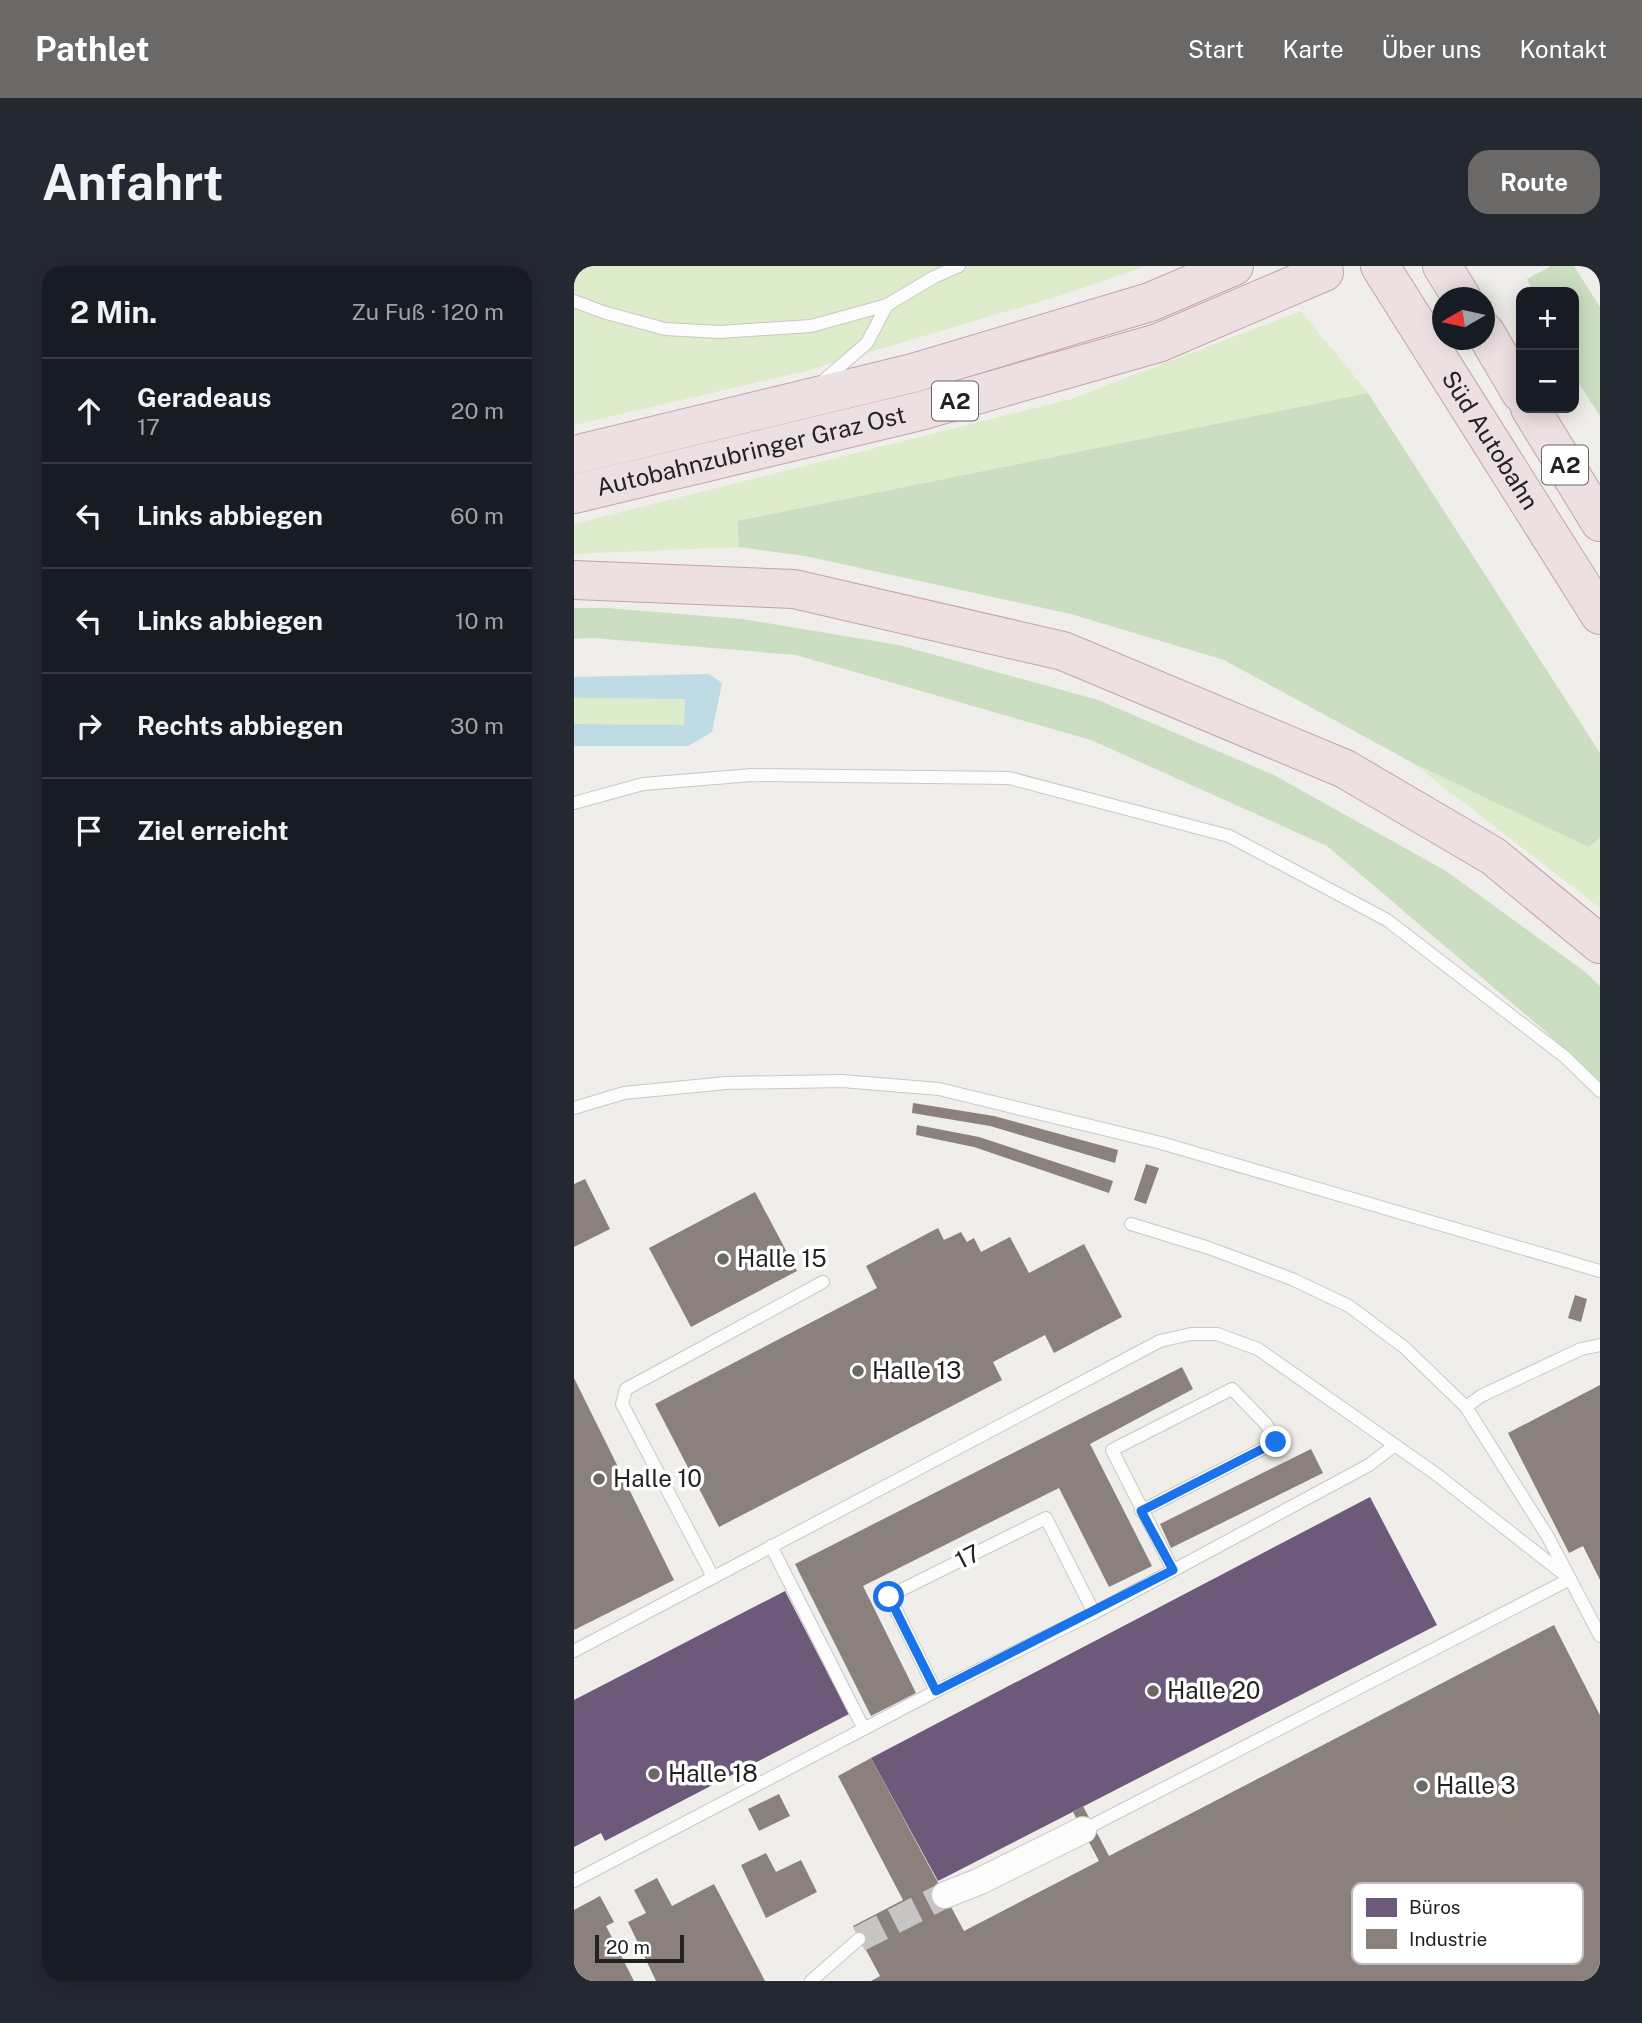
<!DOCTYPE html>
<html lang="de">
<meta charset="utf-8">
<style>
:root{--surface:#171b24;--page:#242831;--text:#f1f3f6;--muted:#9ea1a6;--line:#363941;--accent:#6a6968}
body{margin:0;font-family:"Public Sans",sans-serif;background:var(--page);color:var(--text)}
.controls{position:absolute;right:21px;top:21px;display:grid;overflow:hidden;border-radius:14px;box-shadow:0 4px 18px #0003}
.controls button{width:63px;height:63px;display:grid;place-items:center;padding:0;border:0;border-bottom:2px solid var(--line);background:var(--surface);color:var(--text);font:35px sans-serif}
.compass{position:absolute;left:858px;top:21px;width:63px;height:63px;border-radius:50%;background:var(--surface);box-shadow:0 4px 18px #0003;rotate:261deg}
.scale{position:absolute;left:21px;bottom:18px;width:89px;box-sizing:border-box;padding-left:7px;border:4px solid #222;border-top:0;font-size:19px;line-height:24px;white-space:nowrap;color:#222;-webkit-text-stroke:5px #fff;paint-order:stroke}
.stop{position:absolute;width:21px;height:21px;margin:-16px;border:5px solid #1a73e8;border-radius:50%;background:#fff}
.stop.end{background:#1a73e8;border-color:#fff;box-shadow:0 2px 7px #0008}
.list{margin:0;padding:0;list-style:none}
h2{display:flex;justify-content:space-between;align-items:center;height:91px;margin:0;padding:0 28px;font-size:30px}
h2 small{font-size:23px;font-weight:400;color:var(--muted)}
.list li{display:grid;grid-template-columns:46px 1fr auto;gap:21px;align-items:center;box-sizing:border-box;height:105px;padding:0 28px;border-top:2px solid var(--line)}
.list b{display:block;font-size:26px;white-space:nowrap}
.list p{margin:0;font-size:23px;white-space:nowrap;color:var(--muted)}
.list em{font-size:23px;font-style:normal;color:var(--muted)}
.icon{flex:none;width:38px;height:38px;fill:none;stroke:currentColor;stroke-width:2;stroke-linecap:round;stroke-linejoin:round}
.map{position:relative;flex:none;width:1026px;height:1715px;overflow:hidden;border-radius:21px}
header{display:flex;align-items:center;gap:42px;box-sizing:border-box;height:98px;padding:0 35px;background:var(--accent);color:#fff}
header strong{font-size:33px}
nav{display:flex;gap:38px;margin-inline-start:auto;font-size:24px}
.intro{display:flex;align-items:center;justify-content:space-between;box-sizing:border-box;height:168px;padding:0 42px}
h1{margin:0;font-size:49px}
.button{padding:18px 32px;border-radius:21px;background:var(--accent);color:#fff;font-size:24px;font-weight:700}
main{display:flex;gap:42px;padding:0 42px}
aside{flex:1;background:var(--surface);border-radius:21px;box-shadow:0 4px 18px #0003}
.map>svg:first-child{display:block}
.grass{fill:#ddeccb}
.forest{fill:#cbdec1}
.water{fill:#bfdbe3}
.offices{fill:#6d597a}
.industry{fill:#8a817c}
.lines{fill:none;stroke-linecap:round;stroke-linejoin:round}
.street-tunnel{stroke:#c7c5c3;stroke-width:26;stroke-dasharray:26 13;stroke-linecap:butt}
.lane-casing{stroke:#c9c8c7;stroke-width:14}
.street-casing{stroke:#c9c8c7;stroke-width:28}
.highway-casing{stroke:#c5a2ac;stroke-width:40}
.lane{stroke:#fdfcfc;stroke-width:12}
.street{stroke:#fdfcfc;stroke-width:26}
.highway{stroke:#ece0e2;stroke-width:38}
.route{stroke:#1a73e8;stroke-width:9}
.poi-dot{fill:#6a6968;stroke:#fff;stroke-width:2.5}
.labels{text-anchor:middle;stroke-width:7;stroke-linejoin:round;paint-order:stroke}
.shield{fill:#fff;stroke:#646464;stroke-width:2}
.shield-label{font-size:23px;font-weight:bold;fill:#222}
.street-label{font-size:24px;fill:#222;stroke:#fff}
.poi-label{font-size:24px;fill:#222;stroke:#fff;text-anchor:start}
.key{fill:#fff;stroke:#bdbdbd;stroke-width:2}
.key-label{font-size:19px;fill:#222}
</style>
<header>
<strong>Pathlet</strong>
<nav><a>Start</a><a>Karte</a><a>Über uns</a><a>Kontakt</a></nav>
</header>
<div class="intro"><h1>Anfahrt</h1><a class="button">Route</a></div>
<main>
<aside>
<h2>2 Min.<small>Zu Fuß · 120 m</small></h2>
<ul class="list">
<li><svg class="icon" aria-label="ahead" viewBox="0 0 24 24"><path d="M12 20V5M6 11l6-6 6 6"/></svg><div><b>Geradeaus</b><p>17</p></div><em>20 m</em></li>
<li><svg class="icon" aria-label="left" viewBox="0 0 24 24"><path d="M17 20v-9H6M10 6l-5 5 5 5"/></svg><div><b>Links abbiegen</b></div><em>60 m</em></li>
<li><svg class="icon" aria-label="left" viewBox="0 0 24 24"><path d="M17 20v-9H6M10 6l-5 5 5 5"/></svg><div><b>Links abbiegen</b></div><em>10 m</em></li>
<li><svg class="icon" aria-label="right" viewBox="0 0 24 24"><path d="M7 20v-9h11M14 6l5 5-5 5"/></svg><div><b>Rechts abbiegen</b></div><em>30 m</em></li>
<li><svg class="icon" aria-label="arrive" viewBox="0 0 24 24"><path d="M6 21V4h12l-3 4 3 4H6"/></svg><div><b>Ziel erreicht</b></div></li>
</ul>
</aside>
<div class="map">
<svg width="1026" height="1715" viewBox="0 0 1026 1715">
<rect width="100%" height="100%" fill="#f0eeeb"/>
<g class="grass">
<path d="M 0,0 L 573,0 L 488,29 L 232,105 L 0,159 Z"/>
<path d="M 727,45 L 794,127 L 163,255 L 165,281 L 0,288 L 0,258 L 497,133 Z"/>
<path d="M 0,432 L 111,433 L 110,459 L 0,458 Z"/>
<path d="M 837,496 L 1014,581 L 1026,572 L 1026,642 Z"/>
</g>
<g class="forest">
<path d="M 977,0 L 1000,0 L 1026,41 L 1026,150 L 1000,110 L 1000,26 L 959,26 L 953,13 Z"/>
<path d="M 794,127 L 1026,487 L 1026,572 L 1014,581 L 837,496 L 650,394 L 497,348 L 231,290 L 165,281 L 163,255 Z"/>
<path d="M 0,342 L 33,342 L 168,353 L 325,379 L 524,434 L 700,509 L 872,605 L 1010,705 L 1026,720 L 1026,818 L 971,765 L 753,580 L 517,474 L 222,389 L 19,372 L 0,373 Z"/>
</g>
<path class="water" d="M 135,408 L 148,417 L 138,466 L 114,480 L 0,480 L 0,458 L 110,459 L 111,433 L 0,432 L 0,411 Z"/>
<g class="offices">
<path d="M 796,1231 L 863,1359 L 364,1615 L 297,1492 Z"/>
<path d="M 211,1325 L 275,1448 L 31,1575 L 27,1567 L 0,1581 L 0,1434 Z"/>
</g>
<g class="industry">
<path d="M 339,837 L 420,850 L 544,884 L 541,897 L 416,860 L 338,847 Z"/>
<path d="M 343,859 L 405,871 L 539,915 L 535,927 L 400,881 L 342,869 Z"/>
<path d="M 572,898 L 585,902 L 572,938 L 560,934 Z"/>
<path d="M 11,913 L 36,963 L 0,981 L 0,918 Z"/>
<path d="M 181,926 L 223,1005 L 117,1061 L 75,982 Z"/>
<path d="M 364,962 L 370,974 L 387,966 L 393,976 L 400,972 L 407,986 L 436,971 L 455,1007 L 510,978 L 548,1051 L 480,1087 L 471,1069 L 419,1096 L 428,1114 L 145,1261 L 81,1138 L 303,1022 L 292,1000 Z"/>
<path d="M 1001,1029 L 1013,1033 L 1007,1056 L 994,1052 Z"/>
<path d="M 608,1101 L 619,1123 L 516,1178 L 578,1300 L 535,1321 L 485,1222 L 289,1320 L 342,1427 L 297,1450 L 221,1298 Z"/>
<path d="M 0,1112 L 100,1314 L 0,1364 Z"/>
<path d="M 1026,1119 L 1026,1314 L 1009,1280 L 995,1287 L 934,1167 Z"/>
<path d="M 737,1183 L 749,1207 L 597,1282 L 586,1258 Z"/>
<path d="M 980,1359 L 1026,1449 L 1026,1715 L 297,1715 L 306,1710 L 279,1660 L 329,1634 L 264,1510 L 297,1492 L 390,1665 L 525,1595 L 499,1546 L 509,1540 L 535,1590 Z"/>
<path d="M 205,1528 L 216,1550 L 185,1565 L 174,1543 Z"/>
<path d="M 192,1587 L 202,1606 L 227,1594 L 243,1626 L 192,1652 L 167,1599 Z"/>
<path d="M 83,1612 L 98,1640 L 140,1618 L 191,1715 L 82,1715 L 54,1656 L 72,1647 L 60,1624 Z"/>
<path d="M 26,1630 L 40,1656 L 32,1660 L 60,1715 L 0,1715 L 0,1644 Z"/>
</g>
<g class="lines">
<path class="street-tunnel" d="M 285,1673 L 371,1629"/>
<g class="lane-casing">
<g id="lane">
<path d="M 0,35 L 29,46 L 91,63 L 146,66 L 237,60 L 313,39 L 360,11 L 385,0"/>
<path d="M 249,115 L 293,77 L 313,39"/>
<path d="M 0,537 L 69,518 L 178,509 L 435,512 L 655,570 L 813,654 L 991,791 L 1026,825"/>
<path d="M 0,842 L 50,827 L 152,817 L 268,815 L 365,823 L 587,877 L 1026,1005"/>
<path d="M 557,958 L 635,982 L 718,1013 L 775,1040 L 831,1082 L 892,1141 L 974,1271 L 1026,1370"/>
<path d="M 892,1141 L 907,1130 L 1007,1083 L 1026,1079"/>
<path d="M 567,1245 L 702,1176 L 692,1158 L 658,1123 L 538,1184 L 599,1304"/>
<path d="M 197,1280 L 290,1463"/>
<path d="M 139,1311 L 48,1138 L 52,1123 L 249,1016"/>
<path d="M 0,1385 L 586,1075 L 617,1068 L 643,1068 L 684,1083 L 862,1208 L 996,1313 L 519,1559"/>
<path d="M 362,1425 L 315,1330 L 472,1252 L 520,1347"/>
<path d="M 0,1615 L 362,1425 L 520,1347 L 795,1199 L 821,1179"/>
<path d="M 237,1715 L 285,1673"/>
</g>
</g>
<g class="street-casing">
<path id="street" d="M 371,1629 L 404,1616 L 509,1564"/>
</g>
<g class="highway-casing">
<g id="highway">
<path id="s1" d="M 806,0 L 1026,349"/>
<path d="M 868,0 L 888,32"/>
<path d="M 911,66 L 947,127"/>
<path d="M 956,142 L 1026,256"/>
<path d="M 0,189 L 339,107 L 576,36 L 660,0"/>
<path id="s2" d="M 0,228 L 346,145 L 584,77 L 750,6"/>
<path d="M 0,314 L 220,323 L 489,385 L 771,503 L 919,590 L 1026,678"/>
</g>
</g>
<use href="#lane" class="lane"/>
<use href="#street" class="street"/>
<use href="#highway" class="highway"/>
</g>
<g class="lines">
<path class="route" d="M 315,1331 L 362,1425 L 599,1304 L 567,1245 L 702,1176"/>
</g>
<g class="poi-dot">
<circle cx="149" cy="993" r="7"/>
<circle cx="284" cy="1105" r="7"/>
<circle cx="25" cy="1213" r="7"/>
<circle cx="579" cy="1425" r="7"/>
<circle cx="80" cy="1508" r="7"/>
<circle cx="848" cy="1520" r="7"/>
</g>
<g class="labels">
<g class="shield">
<rect x="358" y="115.5" width="46" height="39" rx="5"/>
<rect x="968" y="179.5" width="46" height="39" rx="5"/>
</g>
<g class="shield-label">
<text x="381" y="143">A2</text>
<text x="991" y="207">A2</text>
</g>
<g class="street-label">
<text dy="8" stroke="none"><textPath href="#s1" startOffset="206">Süd Autobahn</textPath></text>
<text dy="8" stroke="none"><textPath href="#s2" startOffset="182">Autobahnzubringer Graz Ost</textPath></text>
<text transform="translate(394 1291) rotate(-27)" y="8">17</text>
</g>
<g class="poi-label">
<text x="163" y="1001">Halle 15</text>
<text x="298" y="1113">Halle 13</text>
<text x="39" y="1221">Halle 10</text>
<text x="593" y="1433">Halle 20</text>
<text x="94" y="1516">Halle 18</text>
<text x="862" y="1528">Halle 3</text>
</g>
</g>
<rect x="778" y="1617" width="231" height="81" rx="10" class="key"/>
<rect x="792" y="1632" width="31" height="19" fill="#6d597a"/>
<rect x="792" y="1663" width="31" height="20" fill="#8a817c"/>
<g class="key-label">
<text x="835" y="1648">Büros</text>
<text x="835" y="1680">Industrie</text>
</g>
</svg>
<div class="controls">
<button>+</button>
<button>−</button>
</div>
<svg class="compass" viewBox="-18 -18 36 36"><path d="M0-13l5 13h-10z" fill="#e53935"/><path d="M0 13l5-13h-10z" fill="#9ea1a6"/></svg>
<div class="scale">20 m</div>
<div class="stop" style="left:315px;top:1331px"></div>
<div class="stop end" style="left:702px;top:1176px"></div>
</div>
</main>
